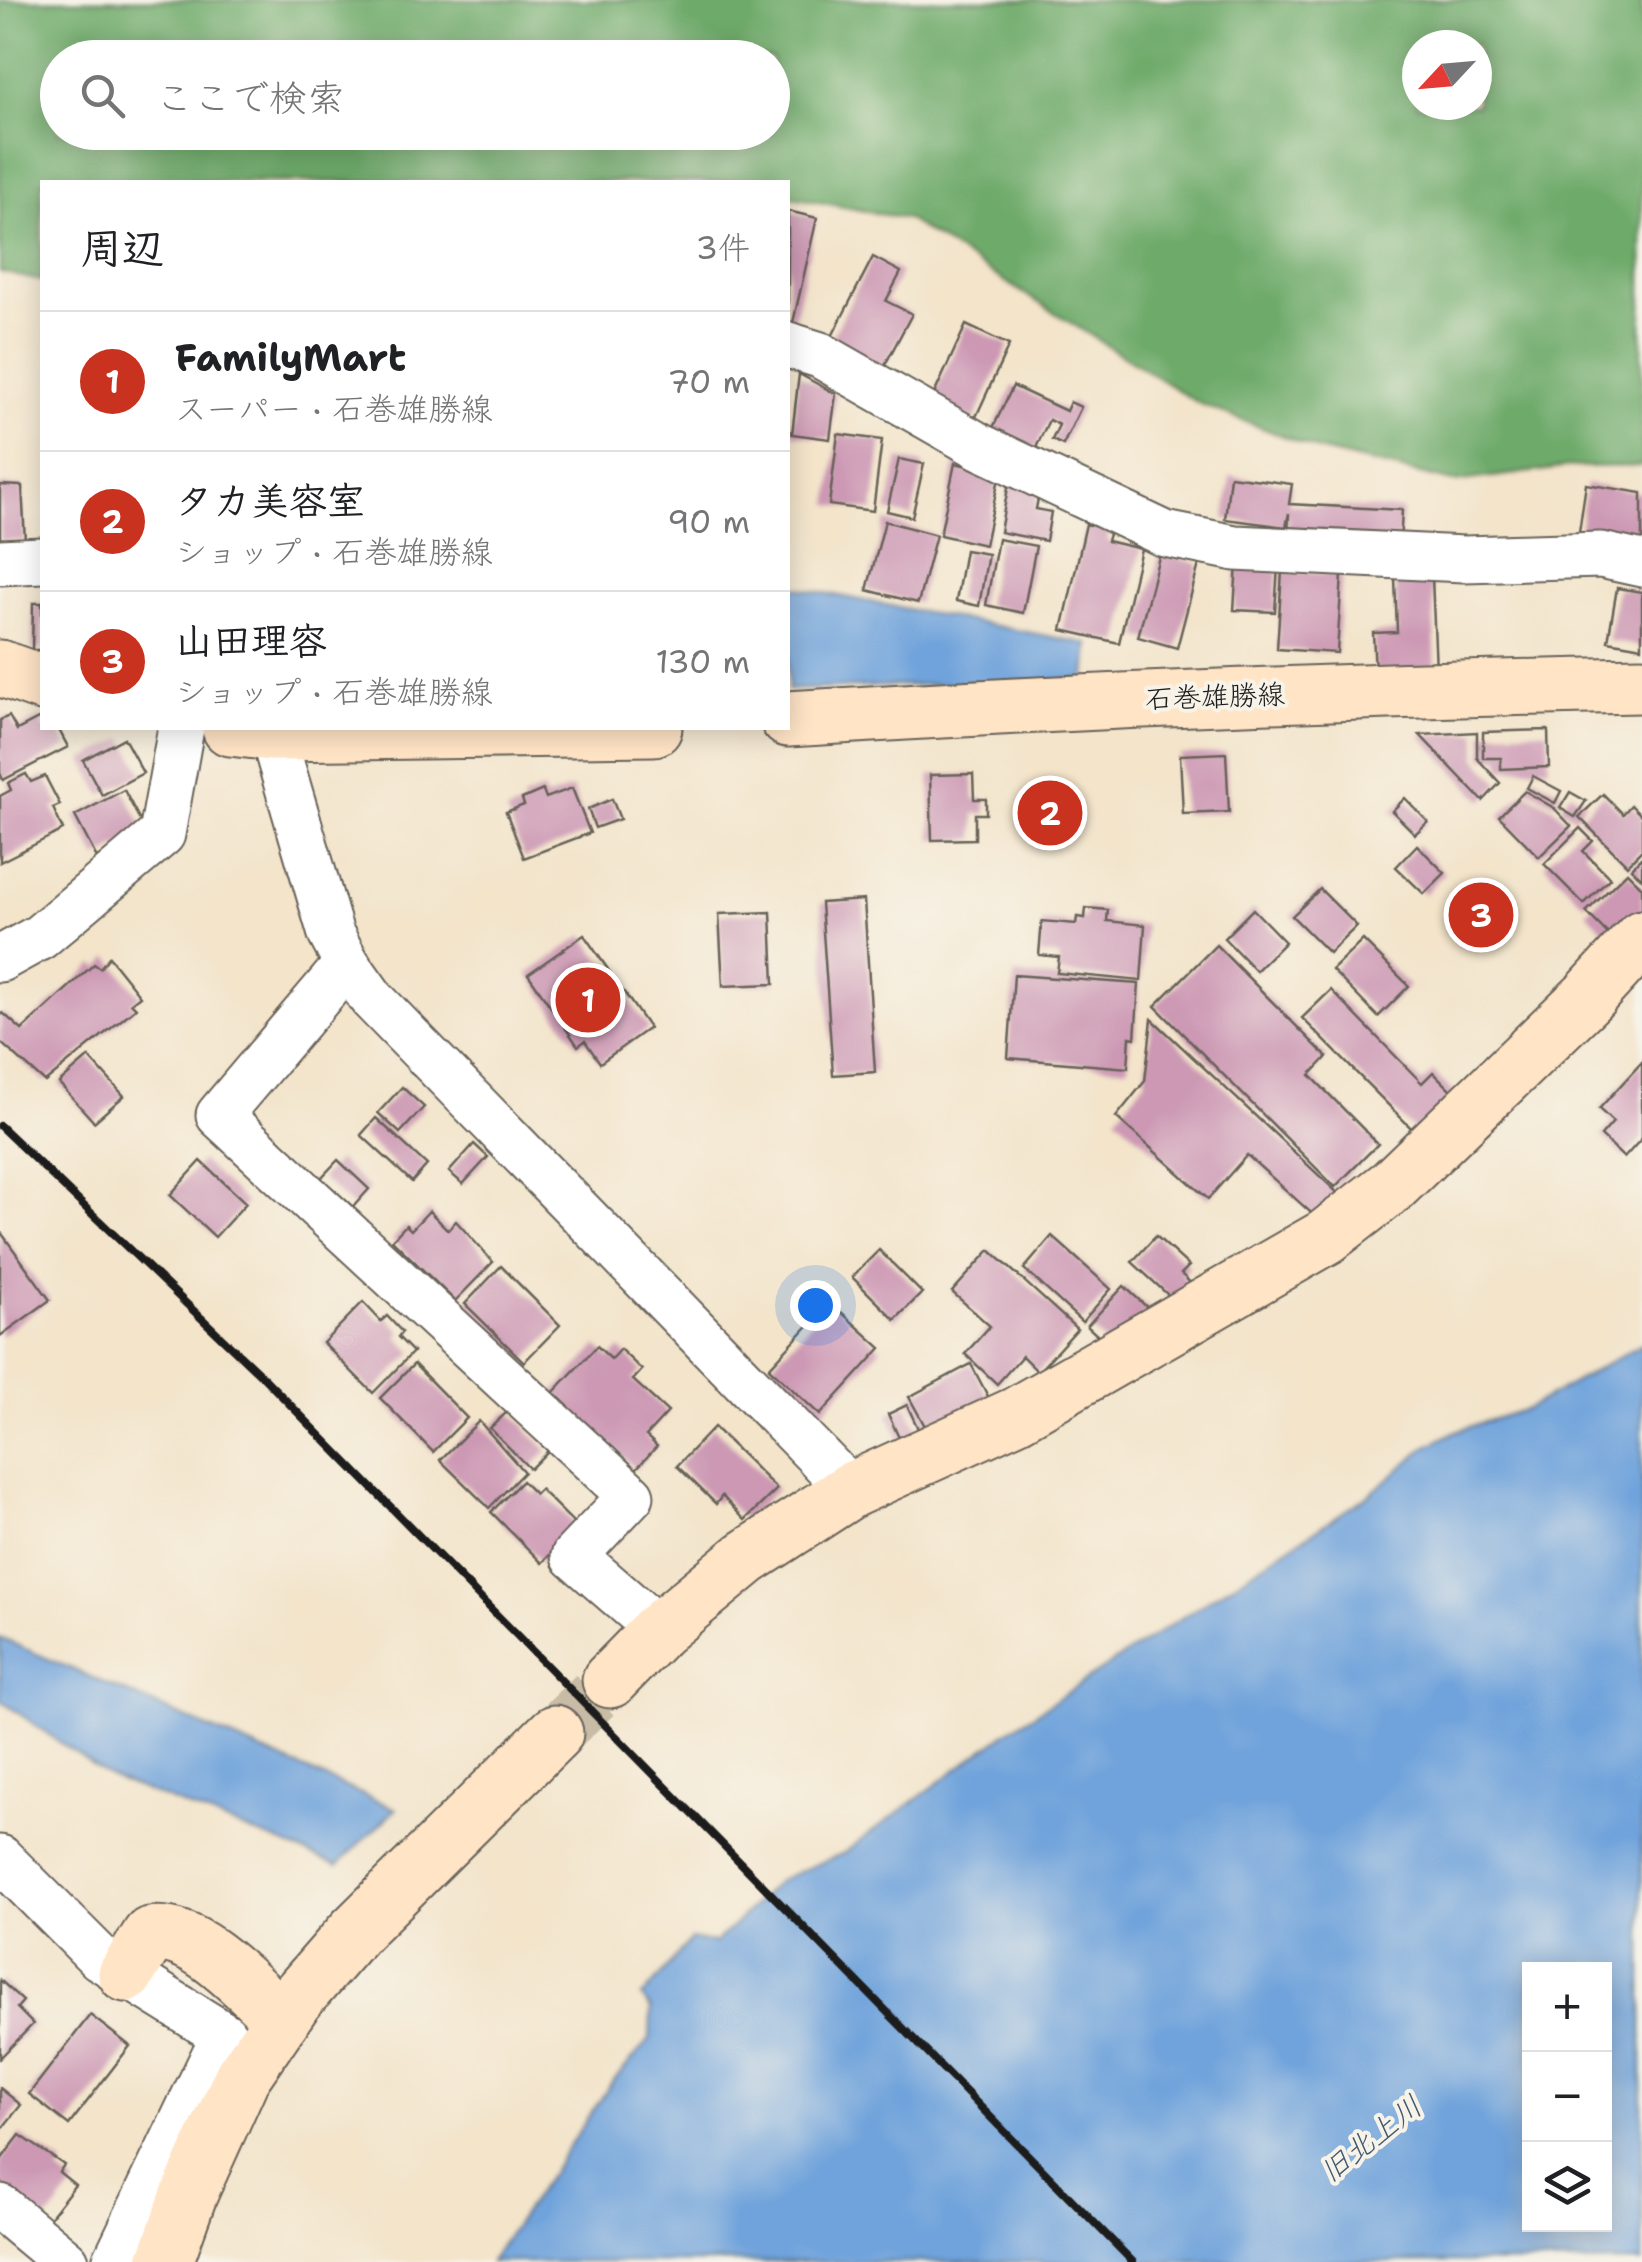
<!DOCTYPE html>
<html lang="ja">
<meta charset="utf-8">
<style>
:root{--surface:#fff;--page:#f2f2f2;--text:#202124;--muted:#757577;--line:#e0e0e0;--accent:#c8321e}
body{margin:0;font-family:"Shantell Sans","Klee One",sans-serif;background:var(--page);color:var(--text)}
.controls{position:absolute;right:30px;bottom:30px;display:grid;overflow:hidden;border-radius:0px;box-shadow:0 5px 25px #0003}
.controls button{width:90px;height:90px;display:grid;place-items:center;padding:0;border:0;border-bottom:2px solid var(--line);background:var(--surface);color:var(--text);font:50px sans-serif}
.compass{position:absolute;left:1402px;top:30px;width:90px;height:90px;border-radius:50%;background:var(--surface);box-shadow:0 5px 25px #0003;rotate:244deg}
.you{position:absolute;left:815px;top:1305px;width:35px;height:35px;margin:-25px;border:8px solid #fff;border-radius:50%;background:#1a73e8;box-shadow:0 0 0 15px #1a73e833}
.badge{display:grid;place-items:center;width:65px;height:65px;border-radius:50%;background:var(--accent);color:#fff;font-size:32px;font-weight:700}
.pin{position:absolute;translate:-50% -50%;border:5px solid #fff;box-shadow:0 2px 10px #0006}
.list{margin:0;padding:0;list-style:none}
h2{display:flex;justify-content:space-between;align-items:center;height:130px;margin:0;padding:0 40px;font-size:42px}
h2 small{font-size:32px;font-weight:400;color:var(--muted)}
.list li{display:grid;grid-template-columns:65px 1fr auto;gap:30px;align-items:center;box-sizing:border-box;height:140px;padding:0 40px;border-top:2px solid var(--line)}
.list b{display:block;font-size:38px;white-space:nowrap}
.list p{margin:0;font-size:32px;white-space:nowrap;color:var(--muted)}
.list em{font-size:32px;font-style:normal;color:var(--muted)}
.icon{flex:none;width:55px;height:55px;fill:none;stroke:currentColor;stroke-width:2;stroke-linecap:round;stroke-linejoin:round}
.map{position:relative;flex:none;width:1642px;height:2262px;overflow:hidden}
.search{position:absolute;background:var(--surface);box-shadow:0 5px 25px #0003;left:40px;top:40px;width:750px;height:110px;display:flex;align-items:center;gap:25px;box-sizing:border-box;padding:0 35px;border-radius:55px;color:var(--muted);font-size:38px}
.panel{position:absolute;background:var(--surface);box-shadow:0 5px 25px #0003;left:40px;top:180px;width:750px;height:550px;border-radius:0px}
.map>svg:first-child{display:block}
.forest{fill:#6eaa6a;stroke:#456343;stroke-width:2.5;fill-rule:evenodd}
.water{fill:#6fa3db;stroke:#46607c;stroke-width:2.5;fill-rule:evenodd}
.building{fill:#cc98b4}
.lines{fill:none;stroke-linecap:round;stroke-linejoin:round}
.secondary-tunnel{stroke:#c8bca7;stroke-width:55;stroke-dasharray:55 28;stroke-linecap:butt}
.street-casing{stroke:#676259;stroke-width:49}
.secondary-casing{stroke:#676259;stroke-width:59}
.street{stroke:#fff;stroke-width:45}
.secondary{stroke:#ffe4c6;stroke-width:55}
.rail{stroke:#1c1c1c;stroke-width:8}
.labels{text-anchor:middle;stroke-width:8;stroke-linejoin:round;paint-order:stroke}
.street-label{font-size:28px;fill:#1c1c1c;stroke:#f7f3e8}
.water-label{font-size:30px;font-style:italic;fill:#415972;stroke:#f7f3e8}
</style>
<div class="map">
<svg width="1642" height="2262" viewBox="0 0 1642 2262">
<rect width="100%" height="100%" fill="#f7f3e8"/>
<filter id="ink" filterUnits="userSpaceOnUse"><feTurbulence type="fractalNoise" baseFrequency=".01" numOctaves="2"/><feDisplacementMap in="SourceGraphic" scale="20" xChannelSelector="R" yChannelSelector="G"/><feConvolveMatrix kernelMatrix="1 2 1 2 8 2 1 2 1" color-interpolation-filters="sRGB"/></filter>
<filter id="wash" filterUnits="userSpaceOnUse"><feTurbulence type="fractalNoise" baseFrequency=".0048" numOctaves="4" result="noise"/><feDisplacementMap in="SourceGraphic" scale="40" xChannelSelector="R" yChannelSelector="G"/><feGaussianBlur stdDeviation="2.25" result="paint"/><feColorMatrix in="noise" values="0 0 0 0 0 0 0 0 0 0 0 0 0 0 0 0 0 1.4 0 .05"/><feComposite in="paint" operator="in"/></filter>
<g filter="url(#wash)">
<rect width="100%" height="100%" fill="#f3e4ca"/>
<path class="forest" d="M 0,0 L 1642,0 L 1642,466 L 1569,467 L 1454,482 L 1318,450 L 1198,403 L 906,219 L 788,196 L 788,182 L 42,182 L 42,281 L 0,272 ZM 1417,45 L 1477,45 L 1477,105 L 1417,105 ZM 58,58 L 772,58 L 772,132 L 58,132 Z"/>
<g class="water">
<path d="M 788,586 L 1089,644 L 1086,679 L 788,690 Z"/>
<path d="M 1642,1344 L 1642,2262 L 490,2262 L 611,2084 L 650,2039 L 651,2009 L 642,1997 L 691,1939 L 716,1943 L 779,1880 L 844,1853 L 1007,1732 L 1369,1495 L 1426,1447 L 1456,1431 L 1527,1409 ZM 1530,1970 L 1604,1970 L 1604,2224 L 1530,2224 Z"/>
<path d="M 0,1638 L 396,1809 L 338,1865 L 109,1777 L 0,1700 Z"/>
</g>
<g id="blocks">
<g class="building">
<path d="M 788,211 L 817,218 L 792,327 L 788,326 Z"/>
<path d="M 873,257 L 901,272 L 886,301 L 912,314 L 879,376 L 826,348 Z"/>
<path d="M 966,325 L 1009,345 L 974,421 L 931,401 Z"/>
<path d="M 799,374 L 836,394 L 830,439 L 792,434 Z"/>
<path d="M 1013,386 L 1066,411 L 1070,402 L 1081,407 L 1063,445 L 1052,440 L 1059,425 L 1049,420 L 1034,452 L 991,432 Z"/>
<path d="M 838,434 L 882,440 L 873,511 L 829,505 Z"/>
<path d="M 899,459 L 924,464 L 912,517 L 887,511 Z"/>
<path d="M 955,463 L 1000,473 L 985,545 L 940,535 Z"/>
<path d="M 1230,476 L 1292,484 L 1289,504 L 1402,510 L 1400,545 L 1288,539 L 1289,513 L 1286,527 L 1225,519 Z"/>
<path d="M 1009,482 L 1040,488 L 1036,509 L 1051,512 L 1046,541 L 1000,532 Z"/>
<path d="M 1586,484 L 1642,493 L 1642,549 L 1578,539 Z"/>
<path d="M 0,485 L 22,486 L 25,541 L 0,541 Z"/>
<path d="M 885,521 L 936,535 L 918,603 L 867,590 Z"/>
<path d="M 1086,524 L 1110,530 L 1107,541 L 1141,549 L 1119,643 L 1062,630 Z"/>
<path d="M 998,539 L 1036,546 L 1023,613 L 986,605 Z"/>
<path d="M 965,550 L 988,554 L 979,606 L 956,601 Z"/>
<path d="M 1160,553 L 1199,564 L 1177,648 L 1138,637 Z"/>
<path d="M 1237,563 L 1278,566 L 1275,612 L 1234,610 Z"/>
<path d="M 1282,571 L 1342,575 L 1337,653 L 1277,649 Z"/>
<path d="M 1432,577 L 1436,670 L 1375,672 L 1373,633 L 1397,632 L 1395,578 Z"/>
<path d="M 1617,588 L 1642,592 L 1642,647 L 1608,641 Z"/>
<path d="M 33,603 L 42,603 L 42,650 L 32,650 Z"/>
<path d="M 9,716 L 17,730 L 42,717 L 42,728 L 58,728 L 68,747 L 3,780 L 0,773 L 0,720 Z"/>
<path d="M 1548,730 L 1549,767 L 1501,769 L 1501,758 L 1483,758 L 1483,732 Z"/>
<path d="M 1477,732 L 1477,758 L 1500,783 L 1483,801 L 1420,735 Z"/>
<path d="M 124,738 L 143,773 L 102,795 L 83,760 Z"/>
<path d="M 1226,753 L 1229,812 L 1183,814 L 1180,755 Z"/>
<path d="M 26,774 L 31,782 L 45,776 L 60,805 L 53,808 L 63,830 L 0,862 L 0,796 L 11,790 L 8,783 Z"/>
<path d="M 973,774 L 974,799 L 986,799 L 986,814 L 975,814 L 975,839 L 932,840 L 930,775 Z"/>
<path d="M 1533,776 L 1561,791 L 1555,803 L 1527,788 Z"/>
<path d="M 572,788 L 590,833 L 524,858 L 506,812 L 524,805 L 522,799 L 543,790 L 546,798 Z"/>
<path d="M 124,790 L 146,832 L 97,858 L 75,816 Z"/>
<path d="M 1525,791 L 1554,808 L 1571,826 L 1539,857 L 1499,816 Z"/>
<path d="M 1570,792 L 1586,801 L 1575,817 L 1560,808 Z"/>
<path d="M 1603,794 L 1623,814 L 1631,805 L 1642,816 L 1642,850 L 1627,865 L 1579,817 Z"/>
<path d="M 1405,798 L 1428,822 L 1415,834 L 1392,811 Z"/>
<path d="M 612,799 L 620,819 L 595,828 L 588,809 Z"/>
<path d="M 1580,828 L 1593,841 L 1583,851 L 1610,878 L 1584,904 L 1544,864 Z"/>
<path d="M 1417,845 L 1445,873 L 1424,894 L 1396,867 Z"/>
<path d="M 1642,857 L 1642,879 L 1631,868 Z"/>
<path d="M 1627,872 L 1642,887 L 1642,911 L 1613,939 L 1586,912 Z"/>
<path d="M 1320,889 L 1357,926 L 1329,953 L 1292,916 Z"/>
<path d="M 864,900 L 875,1072 L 833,1075 L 821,903 Z"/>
<path d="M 1086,908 L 1108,910 L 1107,921 L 1145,925 L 1141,981 L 1057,973 L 1059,957 L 1039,955 L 1042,921 L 1076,924 L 1077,917 L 1085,918 Z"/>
<path d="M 1253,909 L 1285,942 L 1256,971 L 1224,938 Z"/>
<path d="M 771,912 L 774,984 L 723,986 L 719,914 Z"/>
<path d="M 584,935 L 649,1028 L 600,1063 L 585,1041 L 578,1046 L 528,974 Z"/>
<path d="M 1363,940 L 1409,986 L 1378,1017 L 1332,970 Z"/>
<path d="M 1216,945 L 1327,1057 L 1310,1075 L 1378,1144 L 1335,1187 L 1155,1006 Z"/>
<path d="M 109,957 L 140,996 L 131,1003 L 136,1008 L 45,1082 L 0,1042 L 0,1016 L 3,1013 L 22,1030 L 94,964 L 100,968 Z"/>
<path d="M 1014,975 L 1139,984 L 1135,1038 L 1130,1037 L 1128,1068 L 1008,1058 Z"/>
<path d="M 1331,990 L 1422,1083 L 1433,1072 L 1461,1100 L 1422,1139 L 1302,1018 Z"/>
<path d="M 1152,1019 L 1341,1196 L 1319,1220 L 1247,1155 L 1208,1199 L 1116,1117 L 1145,1081 Z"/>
<path d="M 89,1057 L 124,1096 L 94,1122 L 59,1083 Z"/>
<path d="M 1642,1062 L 1642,1138 L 1624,1158 L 1601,1136 L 1613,1122 L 1599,1109 Z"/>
<path d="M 402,1087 L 424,1107 L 400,1133 L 378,1113 Z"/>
<path d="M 376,1118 L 427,1165 L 412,1182 L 361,1135 Z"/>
<path d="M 474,1144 L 488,1157 L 463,1184 L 449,1172 Z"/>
<path d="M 338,1160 L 369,1189 L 353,1207 L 321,1178 Z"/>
<path d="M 201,1161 L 246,1203 L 215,1237 L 170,1195 Z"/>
<path d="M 429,1211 L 448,1230 L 456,1221 L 493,1262 L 455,1301 L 392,1240 L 406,1225 L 411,1230 Z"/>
<path d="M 0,1231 L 50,1300 L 0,1336 Z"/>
<path d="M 1052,1236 L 1111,1289 L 1082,1322 L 1024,1269 Z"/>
<path d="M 1156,1236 L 1189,1266 L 1181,1274 L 1195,1287 L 1179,1305 L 1132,1262 Z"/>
<path d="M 879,1250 L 922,1293 L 895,1320 L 852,1277 Z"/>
<path d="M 990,1250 L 1077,1329 L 1038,1372 L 1022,1356 L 997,1384 L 965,1354 L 990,1326 L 952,1292 Z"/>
<path d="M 501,1266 L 560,1325 L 524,1362 L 465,1304 Z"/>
<path d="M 1124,1286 L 1149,1309 L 1112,1349 L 1087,1326 Z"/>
<path d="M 363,1302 L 381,1321 L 387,1316 L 402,1332 L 398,1337 L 413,1352 L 373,1393 L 323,1343 Z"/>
<path d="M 830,1302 L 881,1348 L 820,1415 L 769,1368 Z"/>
<path d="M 597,1346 L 611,1359 L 620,1349 L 642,1370 L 633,1380 L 668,1412 L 646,1436 L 657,1446 L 636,1469 L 553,1393 Z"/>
<path d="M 414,1364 L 467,1418 L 433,1452 L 380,1398 Z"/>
<path d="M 971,1364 L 991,1402 L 930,1435 L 909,1397 Z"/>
<path d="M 907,1405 L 920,1433 L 901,1442 L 888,1414 Z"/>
<path d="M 509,1410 L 548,1451 L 530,1469 L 490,1428 Z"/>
<path d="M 479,1421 L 524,1472 L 489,1508 L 440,1460 Z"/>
<path d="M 714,1427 L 777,1489 L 745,1520 L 722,1496 L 716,1504 L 677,1466 Z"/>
<path d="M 522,1481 L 535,1494 L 540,1489 L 577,1526 L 542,1563 L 491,1512 Z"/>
<path d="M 0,1980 L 23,2001 L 17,2008 L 33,2024 L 0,2058 Z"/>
<path d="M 90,2015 L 130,2046 L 69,2125 L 29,2094 Z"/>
<path d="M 0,2088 L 21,2105 L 0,2131 Z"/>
<path d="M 20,2135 L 64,2165 L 59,2172 L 75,2185 L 45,2223 L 0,2188 L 0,2161 Z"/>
</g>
</g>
</g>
<g filter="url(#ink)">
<use href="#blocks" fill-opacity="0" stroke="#676259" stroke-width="2.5"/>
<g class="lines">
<path class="secondary-tunnel" d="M 555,1733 L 610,1680"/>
<g class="street-casing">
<g id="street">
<path d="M 788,345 L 820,355 L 981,447 L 1165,534 L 1235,548 L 1464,559 L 1601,555 L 1642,564"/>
<path d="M 0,562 L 42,560"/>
<path d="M 272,733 L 331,934 L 347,964 L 372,999 L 851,1490"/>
<path d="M 0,959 L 40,937 L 162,834 L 181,728"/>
<path d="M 347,964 L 219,1115 L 631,1496 L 574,1556 L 659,1630"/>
<path d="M 0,1858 L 100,1958 L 224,2035 L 115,2262"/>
<path d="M 0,2207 L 66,2262"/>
</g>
</g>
<g class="secondary-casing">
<g id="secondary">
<path d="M 0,668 L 42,683"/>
<path d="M 788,719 C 1072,701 1357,690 1642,685"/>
<path d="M 230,728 L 272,733 L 654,728"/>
<path d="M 610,1680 L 659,1630 L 746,1558 L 851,1490 L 1016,1415 L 1326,1237 L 1393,1185 L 1588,997 L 1642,938"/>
<path d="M 126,1974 L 150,1935 C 196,1927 249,1990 282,2019"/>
<path d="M 165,2262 L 189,2195 L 242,2077 L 294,2001 L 355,1931 L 555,1733"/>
</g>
</g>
<use href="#street" class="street"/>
<use href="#secondary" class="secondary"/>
<path class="rail" d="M 0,1126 L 261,1375 L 1133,2262"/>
</g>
</g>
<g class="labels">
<g class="street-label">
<text transform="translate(1215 696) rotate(-2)" y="10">石巻雄勝線</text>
</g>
<g class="water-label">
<text transform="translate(1371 2139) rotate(-38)" y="10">旧北上川</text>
</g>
</g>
</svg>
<div class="controls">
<button>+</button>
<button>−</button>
<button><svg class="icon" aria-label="layers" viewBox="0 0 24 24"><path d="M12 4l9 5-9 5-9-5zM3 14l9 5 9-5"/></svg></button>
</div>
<svg class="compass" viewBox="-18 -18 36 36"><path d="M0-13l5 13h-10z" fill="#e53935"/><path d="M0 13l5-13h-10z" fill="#757577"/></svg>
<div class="you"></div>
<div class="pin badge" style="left:588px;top:1000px">1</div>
<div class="pin badge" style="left:1050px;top:813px">2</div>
<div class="pin badge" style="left:1481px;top:915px">3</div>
<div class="search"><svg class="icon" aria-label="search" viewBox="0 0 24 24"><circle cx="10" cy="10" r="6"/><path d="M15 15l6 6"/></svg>ここで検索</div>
<section class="panel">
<h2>周辺<small>3件</small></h2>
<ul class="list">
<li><span class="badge">1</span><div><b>FamilyMart</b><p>スーパー · 石巻雄勝線</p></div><em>70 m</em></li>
<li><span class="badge">2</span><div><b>タカ美容室</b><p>ショップ · 石巻雄勝線</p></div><em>90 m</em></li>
<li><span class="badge">3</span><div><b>山田理容</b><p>ショップ · 石巻雄勝線</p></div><em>130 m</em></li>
</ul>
</section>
</div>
